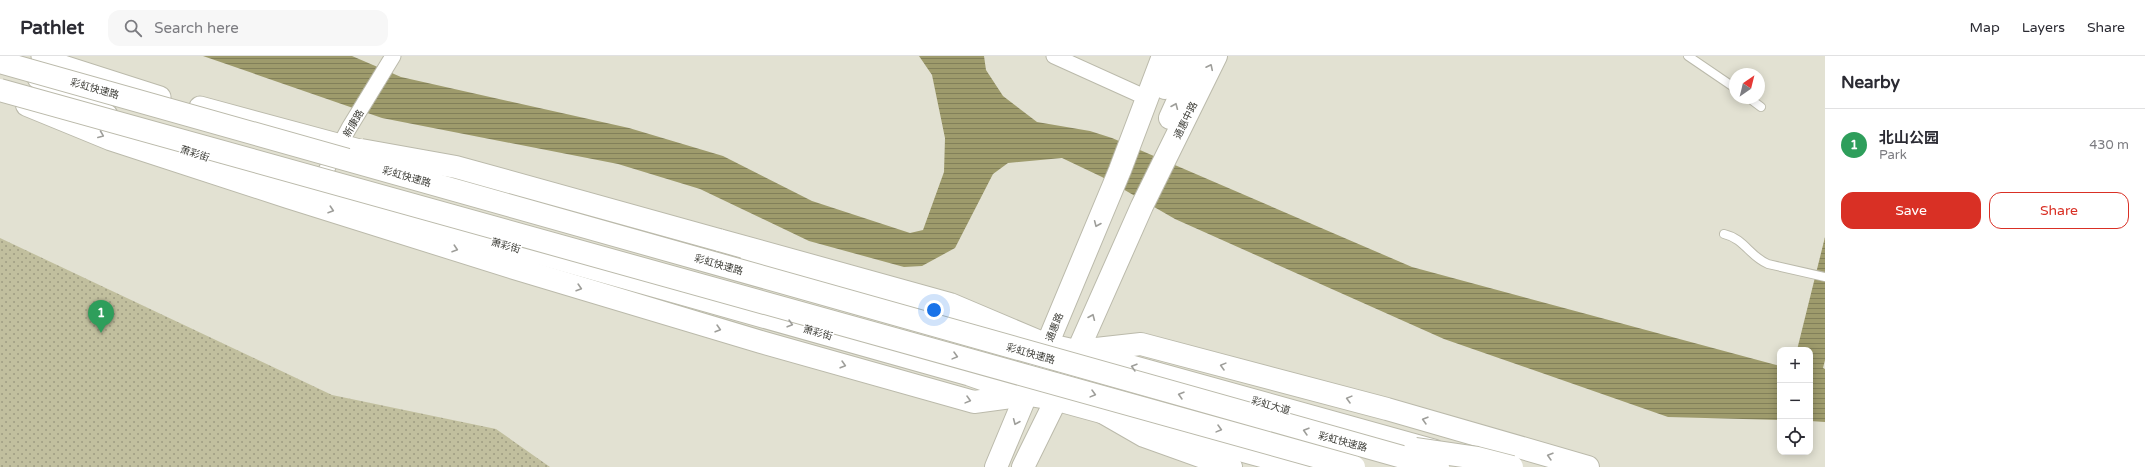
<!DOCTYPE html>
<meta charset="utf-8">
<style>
:root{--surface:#fff;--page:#f7f7f7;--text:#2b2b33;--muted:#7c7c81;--line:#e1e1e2;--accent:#d93025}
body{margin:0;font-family:"Varela Round","Noto Sans SC",sans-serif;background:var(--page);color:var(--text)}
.controls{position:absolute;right:12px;bottom:12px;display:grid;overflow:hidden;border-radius:8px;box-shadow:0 2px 10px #0003}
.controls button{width:36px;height:36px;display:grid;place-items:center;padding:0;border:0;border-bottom:1px solid var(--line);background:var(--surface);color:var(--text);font:20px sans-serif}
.compass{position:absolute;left:1729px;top:12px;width:36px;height:36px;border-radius:50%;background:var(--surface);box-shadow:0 2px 10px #0003;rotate:35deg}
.you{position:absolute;left:934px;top:254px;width:14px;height:14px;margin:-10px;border:3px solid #fff;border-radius:50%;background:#1a73e8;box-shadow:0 0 0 6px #1a73e833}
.badge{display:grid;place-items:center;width:26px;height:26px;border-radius:50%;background:var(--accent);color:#fff;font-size:13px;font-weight:700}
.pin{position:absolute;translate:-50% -33px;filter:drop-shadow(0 1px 2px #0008)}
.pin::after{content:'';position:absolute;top:21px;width:14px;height:12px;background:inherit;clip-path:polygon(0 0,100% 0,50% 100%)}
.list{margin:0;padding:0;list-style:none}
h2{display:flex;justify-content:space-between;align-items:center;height:52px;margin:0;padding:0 16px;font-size:17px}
h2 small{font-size:13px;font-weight:400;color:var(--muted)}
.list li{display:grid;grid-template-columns:26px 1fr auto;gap:12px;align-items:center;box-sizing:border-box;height:72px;padding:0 16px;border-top:1px solid var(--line)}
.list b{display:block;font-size:15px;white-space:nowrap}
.list p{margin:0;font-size:13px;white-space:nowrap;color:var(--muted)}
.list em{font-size:13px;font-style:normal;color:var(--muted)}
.actions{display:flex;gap:8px;padding:12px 16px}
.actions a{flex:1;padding:9px 0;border:1px solid var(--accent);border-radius:12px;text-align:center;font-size:14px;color:var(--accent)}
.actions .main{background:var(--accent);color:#fff}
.icon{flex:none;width:22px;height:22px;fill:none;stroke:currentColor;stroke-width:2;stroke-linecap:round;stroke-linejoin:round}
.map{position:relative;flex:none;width:1825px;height:411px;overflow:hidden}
header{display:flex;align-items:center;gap:24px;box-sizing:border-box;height:56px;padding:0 20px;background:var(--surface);border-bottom:1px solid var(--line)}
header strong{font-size:19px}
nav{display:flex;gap:22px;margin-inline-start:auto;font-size:14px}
.search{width:280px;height:36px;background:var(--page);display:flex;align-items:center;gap:10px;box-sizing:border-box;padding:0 14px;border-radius:12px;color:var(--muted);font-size:15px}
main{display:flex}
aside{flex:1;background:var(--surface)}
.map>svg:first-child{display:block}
.park{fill:url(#park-dots)}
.water{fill:url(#water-rules)}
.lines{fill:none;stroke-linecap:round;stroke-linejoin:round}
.service-casing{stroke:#bbbaab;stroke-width:10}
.minor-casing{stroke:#bbbaab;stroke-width:17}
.secondary-casing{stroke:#bbbaab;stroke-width:23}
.primary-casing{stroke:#bbbaab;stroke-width:24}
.trunk-casing{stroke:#bbbaab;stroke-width:24}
.service{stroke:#fff;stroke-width:8}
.minor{stroke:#fff;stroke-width:15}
.secondary{stroke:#fff;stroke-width:21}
.primary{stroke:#fff;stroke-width:22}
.trunk{stroke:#fff;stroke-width:22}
.trunk-bridge-casing{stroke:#bbbaab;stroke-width:24;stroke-linecap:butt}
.trunk-bridge{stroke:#fff;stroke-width:22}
.oneway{stroke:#9e9e9a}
.labels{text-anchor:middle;stroke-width:3;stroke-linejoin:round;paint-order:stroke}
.street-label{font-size:10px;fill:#3c3c36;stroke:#fff}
</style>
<header>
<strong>Pathlet</strong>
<div class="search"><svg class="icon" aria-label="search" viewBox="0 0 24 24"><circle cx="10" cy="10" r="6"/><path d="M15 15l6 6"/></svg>Search here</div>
<nav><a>Map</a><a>Layers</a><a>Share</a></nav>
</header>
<main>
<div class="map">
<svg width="1825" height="411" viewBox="0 0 1825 411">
<defs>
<pattern id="park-dots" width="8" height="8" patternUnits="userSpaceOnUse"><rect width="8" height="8" fill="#c1bf9e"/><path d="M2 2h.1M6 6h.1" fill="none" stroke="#9e9c82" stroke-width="1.8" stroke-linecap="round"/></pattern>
<pattern id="water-rules" width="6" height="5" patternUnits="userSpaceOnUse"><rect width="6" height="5" fill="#9e9b6c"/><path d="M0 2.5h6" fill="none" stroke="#82805a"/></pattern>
</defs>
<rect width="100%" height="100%" fill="#e2e1d2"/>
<path class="park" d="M 0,182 L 332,339 L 496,373 L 550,411 L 0,411 Z"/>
<g class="water">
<path d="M 203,0 L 352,0 L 401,21 L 629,72 L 723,100 L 812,145 L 910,177 L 923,174 L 944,116 L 945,82 L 932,19 L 919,0 L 984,0 L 986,14 L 1003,40 L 1037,66 L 1090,75 L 1112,82 L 1412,211 L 1780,310 L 1780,364 L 1668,361 L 1444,283 L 1175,163 L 1102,121 L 1062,102 L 1008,107 L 993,118 L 955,192 L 922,210 L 904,211 L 809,185 L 700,133 L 618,108 L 382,62 Z"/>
<path d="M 1825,181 L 1825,304 L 1823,312 L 1825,313 L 1825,366 L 1810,365 L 1810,294 L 1797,294 Z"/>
</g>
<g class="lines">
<g class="service-casing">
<g id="service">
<path d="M 1688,0 L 1735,32"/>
<path d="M 1749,42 L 1761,51"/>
<path d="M 1724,178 C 1745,183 1749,200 1768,208 L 1825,221"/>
</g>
</g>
<g class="minor-casing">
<g id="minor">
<path d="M 1054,0 L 1147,42"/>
<path d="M 317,131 L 349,72 L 393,0"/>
</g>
</g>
<g class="secondary-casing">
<g id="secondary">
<path d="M 42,0 L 57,8 L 160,41"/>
<path d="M 38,22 L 107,59"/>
<path d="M 200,51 L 378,99"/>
<path d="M 232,109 L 291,128 L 969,319 L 1027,339 L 1056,344 L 1300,411"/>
<path d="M 751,204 L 984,271"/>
<path d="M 1030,284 L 1078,295 L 1434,394"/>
</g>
</g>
<g class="primary-casing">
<g id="primary">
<path d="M 1165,32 L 1180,0"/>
<path d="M 1170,62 L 1198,0"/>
<path d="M 996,411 L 1120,114 L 1163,0"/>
<path d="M 1023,411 L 1056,344 L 1142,150 L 1216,0"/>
</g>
</g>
<g class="trunk-casing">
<g id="trunk">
<path d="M 27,49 L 110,83 L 288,141 L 514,212 L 761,286 L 974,346 L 1027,339"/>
<path d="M 719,184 L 950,248 L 1047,289"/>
<path d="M 1078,295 L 1141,288 L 1387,353 L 1588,411"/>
<path d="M 1104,357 L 1144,380 L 1231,411"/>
</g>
</g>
<use href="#service" class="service"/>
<use href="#minor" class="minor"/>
<use href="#secondary" class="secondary"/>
<use href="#primary" class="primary"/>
<use href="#trunk" class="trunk"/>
<g class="trunk-bridge-casing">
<g id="trunk-bridge">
<path d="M 0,6 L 1438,411"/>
<path d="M 0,34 L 1354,411"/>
<path d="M 361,94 L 456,111 L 719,184"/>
<path d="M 1415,393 L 1477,402 L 1512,411"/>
</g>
</g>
<use href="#trunk-bridge" class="trunk-bridge"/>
</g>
<defs><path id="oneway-chevron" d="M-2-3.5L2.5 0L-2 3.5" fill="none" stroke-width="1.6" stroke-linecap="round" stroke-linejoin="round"/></defs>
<g class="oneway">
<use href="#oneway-chevron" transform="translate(1210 11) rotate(-64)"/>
<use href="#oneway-chevron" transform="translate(1175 50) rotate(-67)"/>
<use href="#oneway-chevron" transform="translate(101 79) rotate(22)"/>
<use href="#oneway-chevron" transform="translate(331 154) rotate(18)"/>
<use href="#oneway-chevron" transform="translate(1097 168) rotate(113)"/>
<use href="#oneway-chevron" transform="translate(455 193) rotate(18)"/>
<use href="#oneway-chevron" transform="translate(579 232) rotate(17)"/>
<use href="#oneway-chevron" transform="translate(1092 261) rotate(-67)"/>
<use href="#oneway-chevron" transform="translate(790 268) rotate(16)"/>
<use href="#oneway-chevron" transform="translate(718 273) rotate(16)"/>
<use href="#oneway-chevron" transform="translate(955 300) rotate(15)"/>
<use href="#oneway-chevron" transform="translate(843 309) rotate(16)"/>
<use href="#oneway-chevron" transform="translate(1223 310) rotate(-165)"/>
<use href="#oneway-chevron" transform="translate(1134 311) rotate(-164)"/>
<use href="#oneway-chevron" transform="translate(1093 338) rotate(15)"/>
<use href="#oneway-chevron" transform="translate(1181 339) rotate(-164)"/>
<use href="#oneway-chevron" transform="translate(1349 343) rotate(-165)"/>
<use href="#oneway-chevron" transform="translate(968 344) rotate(15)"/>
<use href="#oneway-chevron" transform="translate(1425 364) rotate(-164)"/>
<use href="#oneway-chevron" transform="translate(1016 366) rotate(113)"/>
<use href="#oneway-chevron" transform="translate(1219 373) rotate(15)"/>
<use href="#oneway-chevron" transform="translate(1306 375) rotate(-164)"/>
<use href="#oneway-chevron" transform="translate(1550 400) rotate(-164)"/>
</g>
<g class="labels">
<g class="street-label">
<text transform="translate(95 32) rotate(16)" y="4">彩虹快速路</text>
<text transform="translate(1185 64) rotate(-64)" y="4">通惠中路</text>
<text transform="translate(353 67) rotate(-59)" y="4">新康路</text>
<text transform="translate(195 97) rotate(18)" y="4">萧彩街</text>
<text transform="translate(407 120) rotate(16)" y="4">彩虹快速路</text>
<text transform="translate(506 189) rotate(16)" y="4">萧彩街</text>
<text transform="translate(719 208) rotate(16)" y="4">彩虹快速路</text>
<text transform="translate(1054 271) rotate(-68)" y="4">通惠路</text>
<text transform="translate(818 276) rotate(16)" y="4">萧彩街</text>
<text transform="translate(1031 297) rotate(16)" y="4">彩虹快速路</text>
<text transform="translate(1271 349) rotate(16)" y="4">彩虹大道</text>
<text transform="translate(1343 385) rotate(15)" y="4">彩虹快速路</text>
</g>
</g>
</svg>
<div class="controls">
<button>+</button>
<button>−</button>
<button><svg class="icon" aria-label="locate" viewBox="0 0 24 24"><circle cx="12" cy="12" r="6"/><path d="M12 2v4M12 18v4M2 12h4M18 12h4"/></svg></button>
</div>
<svg class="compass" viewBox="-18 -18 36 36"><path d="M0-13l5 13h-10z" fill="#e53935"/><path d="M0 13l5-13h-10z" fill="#7c7c81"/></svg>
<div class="you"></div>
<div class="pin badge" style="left:101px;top:277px;background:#2e9e5b">1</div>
</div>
<aside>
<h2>Nearby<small></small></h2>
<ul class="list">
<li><span class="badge" style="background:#2e9e5b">1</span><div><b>北山公园</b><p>Park</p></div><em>430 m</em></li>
</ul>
<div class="actions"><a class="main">Save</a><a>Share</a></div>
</aside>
</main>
